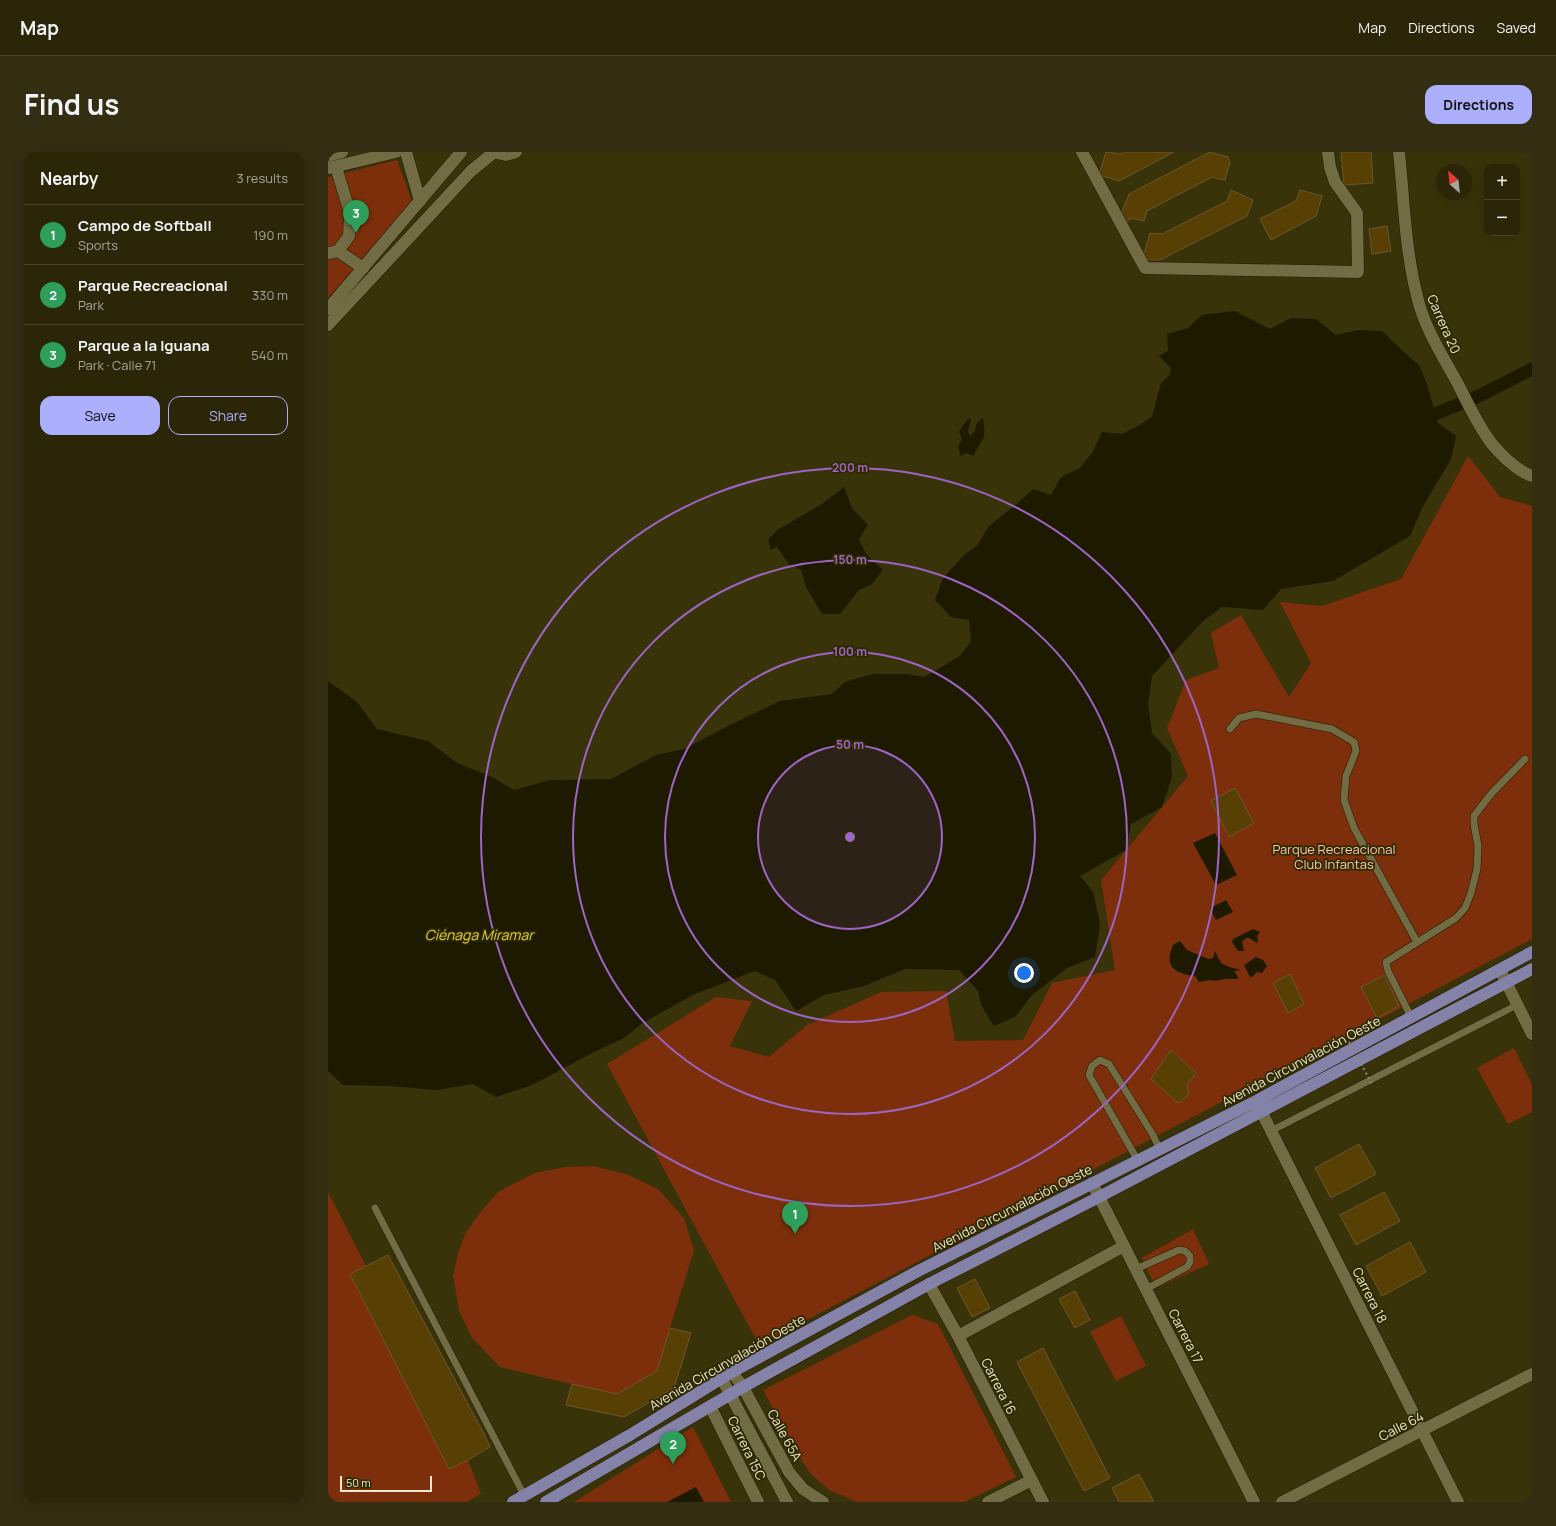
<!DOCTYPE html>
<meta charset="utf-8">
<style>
:root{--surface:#2b2608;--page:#332e12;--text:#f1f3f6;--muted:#a6a59c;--line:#474329;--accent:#acaffb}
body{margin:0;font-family:Manrope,sans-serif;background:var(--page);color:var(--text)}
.controls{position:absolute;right:12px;top:12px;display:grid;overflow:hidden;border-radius:8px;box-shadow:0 4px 16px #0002}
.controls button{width:36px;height:36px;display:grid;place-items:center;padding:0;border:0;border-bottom:1px solid var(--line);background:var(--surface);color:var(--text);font:20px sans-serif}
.compass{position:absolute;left:1108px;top:12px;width:36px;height:36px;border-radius:50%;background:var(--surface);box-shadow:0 4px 16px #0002;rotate:333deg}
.scale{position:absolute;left:12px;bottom:10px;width:92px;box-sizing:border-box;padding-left:4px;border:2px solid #ecead4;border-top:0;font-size:11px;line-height:14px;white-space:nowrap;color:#ecead4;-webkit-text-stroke:3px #2f2900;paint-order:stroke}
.you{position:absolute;left:696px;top:821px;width:14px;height:14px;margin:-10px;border:3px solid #fff;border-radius:50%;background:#1a73e8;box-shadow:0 0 0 6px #1a73e833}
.badge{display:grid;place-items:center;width:26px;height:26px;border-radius:50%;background:var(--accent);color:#fff;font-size:13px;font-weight:700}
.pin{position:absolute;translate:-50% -33px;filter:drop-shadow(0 1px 2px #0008)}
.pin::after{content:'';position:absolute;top:21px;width:14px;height:12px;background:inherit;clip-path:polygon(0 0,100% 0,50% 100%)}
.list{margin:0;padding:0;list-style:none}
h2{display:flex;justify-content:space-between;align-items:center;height:52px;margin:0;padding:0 16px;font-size:17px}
h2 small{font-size:13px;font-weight:400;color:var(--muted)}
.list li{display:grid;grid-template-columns:26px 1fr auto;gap:12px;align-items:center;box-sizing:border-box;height:60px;padding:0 16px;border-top:1px solid var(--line)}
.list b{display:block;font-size:15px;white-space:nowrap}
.list p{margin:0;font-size:13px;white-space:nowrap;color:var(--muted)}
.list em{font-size:13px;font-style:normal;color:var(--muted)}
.actions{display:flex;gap:8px;padding:12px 16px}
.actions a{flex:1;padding:9px 0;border:1px solid var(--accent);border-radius:12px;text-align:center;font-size:14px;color:var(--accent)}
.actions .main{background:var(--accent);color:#111}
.map{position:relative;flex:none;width:1204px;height:1350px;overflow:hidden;border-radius:12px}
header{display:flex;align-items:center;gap:24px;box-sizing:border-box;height:56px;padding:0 20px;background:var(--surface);border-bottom:1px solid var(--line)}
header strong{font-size:19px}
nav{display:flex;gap:22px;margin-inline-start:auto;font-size:14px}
.intro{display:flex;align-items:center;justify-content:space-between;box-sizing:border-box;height:96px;padding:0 24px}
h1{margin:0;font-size:28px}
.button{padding:10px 18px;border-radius:12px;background:var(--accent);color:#111;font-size:14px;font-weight:700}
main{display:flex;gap:24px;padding:0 24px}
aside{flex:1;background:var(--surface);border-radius:12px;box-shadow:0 4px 16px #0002}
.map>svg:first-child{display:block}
.green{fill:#7c2f0a}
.water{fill:#1e1a00}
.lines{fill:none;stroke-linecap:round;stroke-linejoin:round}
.canal{stroke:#1e1a00;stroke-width:13}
.building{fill:#583f03;stroke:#6a5732}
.service-casing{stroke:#1f1b00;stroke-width:8}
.minor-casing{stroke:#1f1b00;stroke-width:13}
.tertiary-casing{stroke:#1f1b00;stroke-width:13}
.primary-casing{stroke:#1f1b00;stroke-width:13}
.service{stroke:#716c44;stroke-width:7}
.minor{stroke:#716c44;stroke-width:12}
.tertiary{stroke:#716c44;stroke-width:12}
.primary{stroke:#8482a9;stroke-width:12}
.path-bridge{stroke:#8f8b6b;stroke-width:2;stroke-dasharray:2 3;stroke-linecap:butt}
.ring{fill:none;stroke:#9d65c5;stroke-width:2}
.labels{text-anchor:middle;stroke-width:3.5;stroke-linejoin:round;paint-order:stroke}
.street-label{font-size:13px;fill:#ecead4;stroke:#2f2900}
.park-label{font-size:13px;fill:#fbc8b5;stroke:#2f2900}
.water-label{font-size:14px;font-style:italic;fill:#e2cf3d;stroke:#2f2900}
.centre{fill:#9d65c5;stroke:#2f2900;stroke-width:2}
.ring-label{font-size:12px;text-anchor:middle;font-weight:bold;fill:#9d65c5;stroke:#2f2900;stroke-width:3.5;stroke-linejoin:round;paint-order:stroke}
</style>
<header>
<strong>Map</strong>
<nav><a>Map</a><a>Directions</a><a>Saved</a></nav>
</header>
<div class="intro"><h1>Find us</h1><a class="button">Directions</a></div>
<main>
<aside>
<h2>Nearby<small>3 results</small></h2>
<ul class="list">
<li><span class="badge" style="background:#2e9e5b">1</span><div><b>Campo de Softball</b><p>Sports</p></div><em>190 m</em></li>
<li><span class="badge" style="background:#2e9e5b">2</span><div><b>Parque Recreacional</b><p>Park</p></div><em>330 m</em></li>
<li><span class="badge" style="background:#2e9e5b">3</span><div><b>Parque a la Iguana</b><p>Park · Calle 71</p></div><em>540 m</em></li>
</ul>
<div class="actions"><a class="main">Save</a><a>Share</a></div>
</aside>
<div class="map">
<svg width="1204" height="1350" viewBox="0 0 1204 1350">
<rect width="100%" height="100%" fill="#39330a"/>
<g class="green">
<path d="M 69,8 L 84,49 L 0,146 L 0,25 Z"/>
<path d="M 1140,304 L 1172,345 L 1204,354 L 1204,787 L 431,1193 L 279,912 L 388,845 L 424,849 L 402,894 L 441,905 L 479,873 L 553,840 L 618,839 L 627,889 L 695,888 L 724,831 L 787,818 L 773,728 L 860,624 L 839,576 L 858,528 L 891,516 L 883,481 L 913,463 L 961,545 L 983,511 L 952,450 L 994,454 L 1073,427 Z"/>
<path d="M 1186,896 L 1204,933 L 1204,960 L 1180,972 L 1149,916 Z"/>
<path d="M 265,1014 L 298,1022 L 330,1037 L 356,1066 L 366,1098 L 342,1176 L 363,1181 L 346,1236 L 296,1265 L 238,1253 L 244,1232 L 172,1215 L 144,1186 L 131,1158 L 125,1124 L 130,1101 L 137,1082 L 151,1062 L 170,1040 L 207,1021 L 237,1015 Z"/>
<path d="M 0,1040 L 38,1114 L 60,1103 L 156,1282 L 162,1295 L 140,1308 L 153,1342 L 138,1350 L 0,1350 Z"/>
<path d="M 865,1077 L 881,1112 L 828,1136 L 814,1106 Z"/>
<path d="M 584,1163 L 610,1172 L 688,1325 L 636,1350 L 529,1350 L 501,1338 L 483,1322 L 470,1303 L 435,1238 Z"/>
<path d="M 793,1164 L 818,1214 L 788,1229 L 762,1180 Z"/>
<path d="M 365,1275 L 403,1350 L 246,1350 Z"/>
</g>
<g class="water">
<path d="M 907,159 L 942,177 L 963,166 L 988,167 L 1008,183 L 1030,178 L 1054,179 L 1078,202 L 1091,213 L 1099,232 L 1110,271 L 1128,284 L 1123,307 L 1094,356 L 1082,384 L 1005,429 L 953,437 L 935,458 L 894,455 L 874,470 L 824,524 L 820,552 L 824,581 L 843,602 L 844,625 L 834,655 L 803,672 L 798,698 L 752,724 L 765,740 L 772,772 L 767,805 L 739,816 L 704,843 L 687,865 L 666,874 L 653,853 L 650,839 L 631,818 L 577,817 L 536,834 L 496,843 L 468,859 L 447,828 L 427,819 L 367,842 L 316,870 L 296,886 L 266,900 L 204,933 L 168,945 L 145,932 L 109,938 L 61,934 L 15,933 L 0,919 L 0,529 L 29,550 L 49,577 L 100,589 L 129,611 L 162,624 L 186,638 L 222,628 L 283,627 L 328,603 L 356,597 L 402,573 L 452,549 L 504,542 L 517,530 L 545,522 L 579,522 L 596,525 L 632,504 L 643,489 L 641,468 L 623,465 L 607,448 L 615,426 L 637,402 L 649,394 L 661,374 L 690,351 L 705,337 L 723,343 L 733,325 L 752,316 L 764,301 L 774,280 L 794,282 L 808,275 L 824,265 L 833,231 L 842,223 L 843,216 L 831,204 L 840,199 L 839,182 L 860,176 L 874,163 Z"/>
<path d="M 643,266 L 640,279 L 642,284 L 647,279 L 648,272 L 655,266 C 656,274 658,283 654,289 C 651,295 648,297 646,304 L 639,301 L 633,304 L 630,295 L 634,287 L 631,280 L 638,269 Z"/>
<path d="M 516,335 L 524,356 L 540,373 L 531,387 L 538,402 L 555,418 L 543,433 L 531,438 L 512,462 L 494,462 L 478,435 L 473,418 L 461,412 L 449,395 L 443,398 L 440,388 L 449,378 L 494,352 Z"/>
<path d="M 887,681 L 909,723 L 888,733 L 865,691 Z"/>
<path d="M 898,748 L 905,760 L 888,768 L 882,756 Z"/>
<path d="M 925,777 L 932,780 L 929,784 L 930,788 L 929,791 L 921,786 L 918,786 L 914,790 L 916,799 L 910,799 L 904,790 L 905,787 Z"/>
<path d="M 852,789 L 859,798 L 880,807 L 885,806 L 887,799 L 893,811 L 901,815 L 913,818 L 906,819 L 910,825 L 909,827 L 896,827 L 888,829 L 882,828 L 871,830 L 867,824 C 846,821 836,815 845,793 Z"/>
<path d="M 928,805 L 935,808 L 939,814 L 934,821 L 929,820 L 924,825 L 922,825 L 916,813 Z"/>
<path d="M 368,1335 L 376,1350 L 339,1350 Z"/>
</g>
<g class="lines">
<path class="canal" d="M 1107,262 L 1151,244 L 1204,217"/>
</g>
<g class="building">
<path d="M 778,0 L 793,2 L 796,0 L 846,0 L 791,29 L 771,23 Z"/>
<path d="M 882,0 L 900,5 L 902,10 L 897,28 L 884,25 L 819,59 L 816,69 L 802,66 L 799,70 L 791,67 L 801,42 Z"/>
<path d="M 1013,0 L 1043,0 L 1045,31 L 1016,33 Z"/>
<path d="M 903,38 L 925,48 L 919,64 L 832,108 L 819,108 L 816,102 L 822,81 L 834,82 L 899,49 Z"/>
<path d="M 972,38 L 994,44 L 988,64 L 943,88 L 932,67 L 968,49 Z"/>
<path d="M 1059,74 L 1063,99 L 1044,102 L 1041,77 Z"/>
<path d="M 907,636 L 926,671 L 901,685 L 883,649 Z"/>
<path d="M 962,822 L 976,852 L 960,861 L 945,831 Z"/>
<path d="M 1057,823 L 1071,854 L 1049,866 L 1033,835 Z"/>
<path d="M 843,898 L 868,921 L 859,933 L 861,943 L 850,951 L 823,927 Z"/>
<path d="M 1031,992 L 1048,1022 L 1003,1046 L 987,1016 Z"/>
<path d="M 1056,1040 L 1072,1069 L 1028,1093 L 1012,1063 Z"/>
<path d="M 1082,1090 L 1098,1120 L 1054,1144 L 1038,1114 Z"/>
<path d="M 60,1103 L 156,1282 L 162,1295 L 140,1308 L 121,1317 L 22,1122 Z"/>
<path d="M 647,1127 L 662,1156 L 644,1165 L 629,1136 Z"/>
<path d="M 747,1139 L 762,1168 L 747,1176 L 731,1147 Z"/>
<path d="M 342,1176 L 363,1181 L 346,1236 L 296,1265 L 238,1253 L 244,1232 L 289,1242 L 329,1219 Z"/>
<path d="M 715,1196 L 782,1326 L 756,1339 L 689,1210 Z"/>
<path d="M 811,1322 L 826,1350 L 791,1350 L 784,1336 Z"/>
</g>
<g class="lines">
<g class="service-casing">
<g id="service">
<path d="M 902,577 L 911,566 L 928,562 L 1004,577 L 1026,590 L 1028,599 L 1018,624 L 1016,648 L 1026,676 L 1089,790"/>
<path d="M 1083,865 L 1060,819 L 1058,810 L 1128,766 L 1137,756 L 1143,741 L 1149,717 L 1150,694 L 1146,672 L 1146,664 L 1163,642 L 1197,607"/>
<path d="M 943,979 L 1189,853"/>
<path d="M 810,1009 L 761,923 L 764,914 L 772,908 L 781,912 L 825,983 L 832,998"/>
<path d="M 47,1056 L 196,1343"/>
<path d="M 808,1117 L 851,1098 L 857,1099 L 862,1104 L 862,1110 L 859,1115 L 818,1137"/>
</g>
</g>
<g class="minor-casing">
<g id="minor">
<path d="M 78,0 L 92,49"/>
<path d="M 164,0 L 178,3 L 188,0"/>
<path d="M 754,0 L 817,116 L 1030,120 L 1029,61 L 1007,30 L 1002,15 L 1000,0"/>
<path d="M 0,4 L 14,0"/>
<path d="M 1,16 L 68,0"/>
<path d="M 10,99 L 35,116"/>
<path d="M 0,101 L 10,99 L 21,84 L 22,61 L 8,15"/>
<path d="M 0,157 L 133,0"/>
<path d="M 0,173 L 143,19 L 165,1"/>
<path d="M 1172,818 L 1204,882"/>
<path d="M 929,951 L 1130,1350"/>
<path d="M 601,1132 L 630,1184 L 715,1350"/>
<path d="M 630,1184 L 796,1094"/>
<path d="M 404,1220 L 415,1235 L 461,1320 L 475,1337 L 495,1350"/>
<path d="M 394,1227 L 459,1350"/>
<path d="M 382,1254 L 430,1350"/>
<path d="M 660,1350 L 704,1328"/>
</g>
</g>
<g class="tertiary-casing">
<g id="tertiary">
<path d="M 1071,0 C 1076,48 1077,97 1089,144 C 1096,176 1116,206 1131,234 C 1141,254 1151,275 1164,292 C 1175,305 1188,318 1204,324"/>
<path d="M 764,1031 L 926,1350"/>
<path d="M 954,1350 L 1204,1222"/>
</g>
</g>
<g class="primary-casing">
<g id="primary">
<path d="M 185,1350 L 302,1283 L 404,1220 L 592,1118 L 928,949 L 1204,800"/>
<path d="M 218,1350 L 415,1235 L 601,1132 L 771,1045 L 1204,817"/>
</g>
</g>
<use href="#service" class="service"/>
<use href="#minor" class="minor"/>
<use href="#tertiary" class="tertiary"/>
<use href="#primary" class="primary"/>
<path class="path-bridge" d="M 1021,890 L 1044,932"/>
</g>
<circle cx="522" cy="685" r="92" fill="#9d65c5" fill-opacity=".12"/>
<g class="ring">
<circle cx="522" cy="685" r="92"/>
<circle cx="522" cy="685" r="185"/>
<circle cx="522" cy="685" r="277"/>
<circle cx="522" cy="685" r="369"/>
</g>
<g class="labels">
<g class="street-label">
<text transform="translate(1116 172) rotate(66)" y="5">Carrera 20</text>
<text transform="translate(973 909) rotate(-28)" y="5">Avenida Circunvalación Oeste</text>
<text transform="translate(684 1056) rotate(-27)" y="5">Avenida Circunvalación Oeste</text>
<text transform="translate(1042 1143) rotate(63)" y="5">Carrera 18</text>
<text transform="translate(858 1184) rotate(63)" y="5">Carrera 17</text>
<text transform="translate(399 1210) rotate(-30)" y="5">Avenida Circunvalación Oeste</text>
<text transform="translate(671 1234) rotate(63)" y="5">Carrera 16</text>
<text transform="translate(1073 1274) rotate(-27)" y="5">Calle 64</text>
<text transform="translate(457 1283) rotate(61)" y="5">Calle 65A</text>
<text transform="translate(419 1296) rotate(64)" y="5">Carrera 15C</text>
</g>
<g class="park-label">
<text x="1006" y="702">Parque Recreacional<tspan x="1006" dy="15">Club Infantas</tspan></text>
</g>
<g class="water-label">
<text x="151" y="788">Ciénaga Miramar</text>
</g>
</g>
<circle cx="522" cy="685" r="6" class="centre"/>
<g class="ring-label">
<text x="522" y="320">200 m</text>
<text x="522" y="412">150 m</text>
<text x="522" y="504">100 m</text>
<text x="522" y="597">50 m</text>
</g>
</svg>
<div class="controls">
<button>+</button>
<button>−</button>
</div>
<svg class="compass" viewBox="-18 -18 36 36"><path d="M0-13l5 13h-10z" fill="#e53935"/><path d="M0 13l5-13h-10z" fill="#a6a59c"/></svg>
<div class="scale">50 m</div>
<div class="you"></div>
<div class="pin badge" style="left:467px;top:1082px;background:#2e9e5b">1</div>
<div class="pin badge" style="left:345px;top:1312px;background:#2e9e5b">2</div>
<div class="pin badge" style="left:28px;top:81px;background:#2e9e5b">3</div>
</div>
</main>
